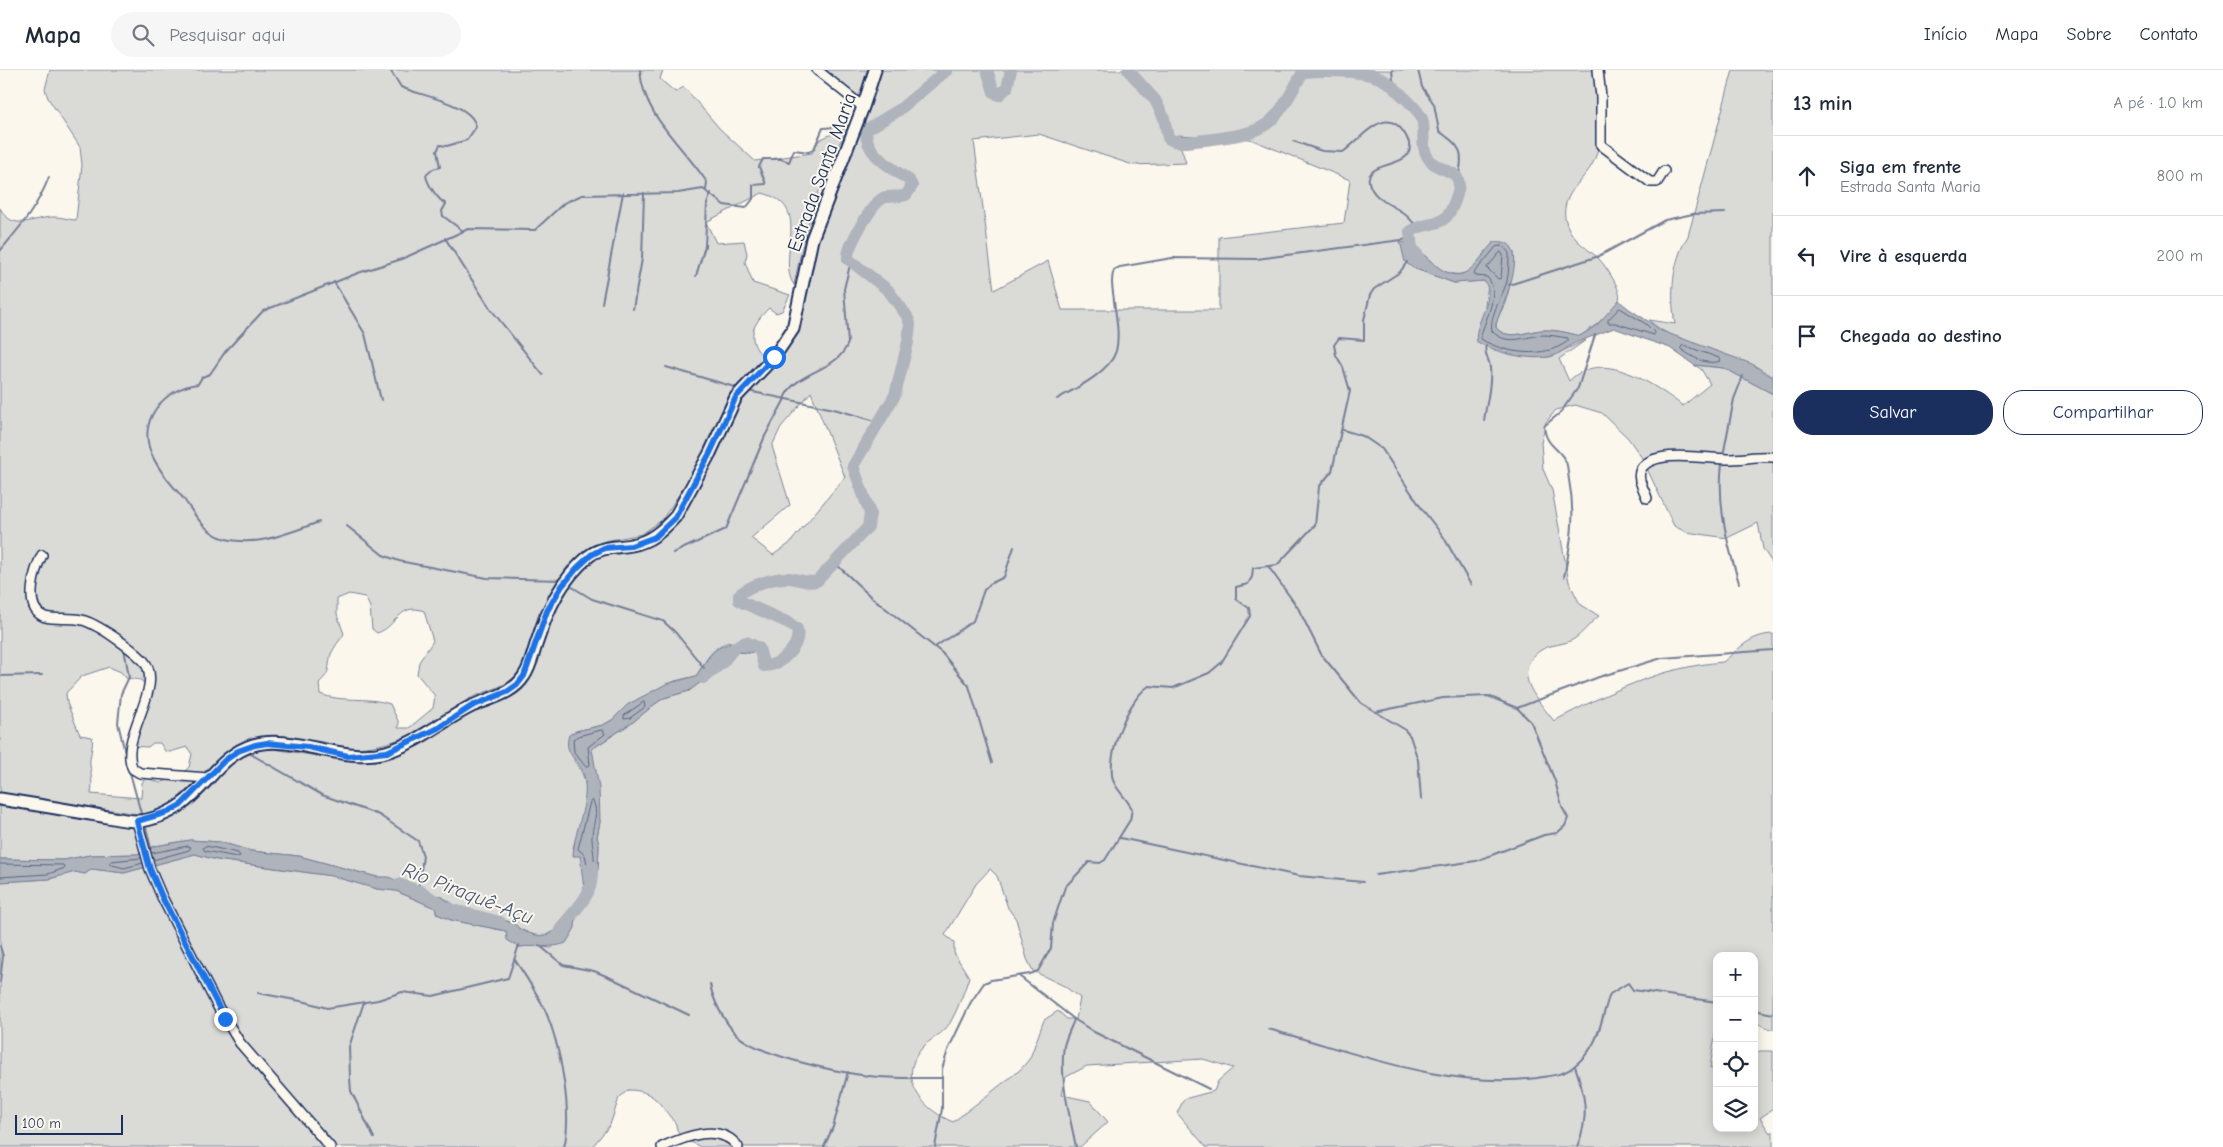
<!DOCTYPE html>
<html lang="pt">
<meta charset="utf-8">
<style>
:root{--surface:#fff;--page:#f6f6f7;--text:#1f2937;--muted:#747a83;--line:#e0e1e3;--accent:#1b2f5e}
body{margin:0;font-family:"Comic Neue",sans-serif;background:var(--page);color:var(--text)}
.controls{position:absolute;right:15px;bottom:15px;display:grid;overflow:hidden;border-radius:10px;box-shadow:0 2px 12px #0003}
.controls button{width:45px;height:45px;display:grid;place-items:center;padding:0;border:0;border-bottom:1px solid var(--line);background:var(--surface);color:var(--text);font:25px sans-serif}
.scale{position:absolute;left:15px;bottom:12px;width:108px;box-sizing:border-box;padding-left:5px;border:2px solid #1b2f5e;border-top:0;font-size:14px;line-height:18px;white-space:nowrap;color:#1b2f5e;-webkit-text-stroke:4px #fbf7ec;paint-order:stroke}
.stop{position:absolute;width:15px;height:15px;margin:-11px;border:4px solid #1a73e8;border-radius:50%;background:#fff}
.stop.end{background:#1a73e8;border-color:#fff;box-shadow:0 1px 5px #0008}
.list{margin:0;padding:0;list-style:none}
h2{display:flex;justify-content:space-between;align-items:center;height:65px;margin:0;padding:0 20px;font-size:21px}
h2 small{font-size:16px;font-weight:400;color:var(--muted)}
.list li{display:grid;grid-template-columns:32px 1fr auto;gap:15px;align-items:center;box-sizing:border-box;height:80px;padding:0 20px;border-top:1px solid var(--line)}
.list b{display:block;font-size:19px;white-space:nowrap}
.list p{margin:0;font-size:16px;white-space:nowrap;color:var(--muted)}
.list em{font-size:16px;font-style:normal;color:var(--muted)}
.actions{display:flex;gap:10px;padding:15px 20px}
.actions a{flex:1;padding:11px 0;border:1px solid var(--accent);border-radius:20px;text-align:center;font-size:18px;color:var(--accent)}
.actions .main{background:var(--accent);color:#fff}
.icon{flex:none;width:28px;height:28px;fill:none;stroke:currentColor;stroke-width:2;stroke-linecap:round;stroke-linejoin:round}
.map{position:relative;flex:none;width:1773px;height:1077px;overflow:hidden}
header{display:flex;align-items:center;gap:30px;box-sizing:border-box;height:70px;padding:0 25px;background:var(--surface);border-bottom:1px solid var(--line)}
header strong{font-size:24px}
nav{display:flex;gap:28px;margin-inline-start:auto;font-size:18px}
.search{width:350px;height:45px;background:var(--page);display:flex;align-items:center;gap:12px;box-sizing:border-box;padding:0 18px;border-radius:28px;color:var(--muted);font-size:19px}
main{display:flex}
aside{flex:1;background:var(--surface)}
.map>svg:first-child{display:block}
.green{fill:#dadad7;stroke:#7a849a;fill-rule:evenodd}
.water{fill:#afb3bb;stroke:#747e96}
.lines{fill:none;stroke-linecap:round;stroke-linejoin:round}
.shore{stroke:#566483;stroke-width:1}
.stream{stroke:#747e96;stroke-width:2}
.river{stroke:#afb3bb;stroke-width:12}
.minor-casing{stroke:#1b2f5e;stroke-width:12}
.tertiary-casing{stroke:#1b2f5e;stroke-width:15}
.minor{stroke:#fbf7ec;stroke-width:9}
.tertiary{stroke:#fbf7ec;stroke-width:11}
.route{stroke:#1a73e8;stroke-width:6}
.labels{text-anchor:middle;stroke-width:4;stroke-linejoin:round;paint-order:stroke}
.street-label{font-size:19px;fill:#1b2f5e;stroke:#fbf7ec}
.water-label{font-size:20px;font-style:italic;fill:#47577a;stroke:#fbf7ec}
</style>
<header>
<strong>Mapa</strong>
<div class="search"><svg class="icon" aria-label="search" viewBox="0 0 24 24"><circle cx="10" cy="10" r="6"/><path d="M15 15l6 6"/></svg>Pesquisar aqui</div>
<nav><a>Início</a><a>Mapa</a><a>Sobre</a><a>Contato</a></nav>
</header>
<main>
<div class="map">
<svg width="1773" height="1077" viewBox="0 0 1773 1077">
<rect width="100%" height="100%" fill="#fbf7ec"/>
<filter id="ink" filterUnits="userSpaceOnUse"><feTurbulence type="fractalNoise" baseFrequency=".02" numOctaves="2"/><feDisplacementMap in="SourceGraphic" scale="10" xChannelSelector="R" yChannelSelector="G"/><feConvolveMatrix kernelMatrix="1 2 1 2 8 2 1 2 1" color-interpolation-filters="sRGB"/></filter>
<g filter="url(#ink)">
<g class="green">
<path d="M 50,0 L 663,0 L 660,9 L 675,22 L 684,17 L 720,59 L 755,91 L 812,83 L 819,70 L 849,56 C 820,106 805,159 794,215 C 775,187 815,136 762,123 L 706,152 L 716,173 L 744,171 L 747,184 L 745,192 L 753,213 L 790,225 L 782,241 L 776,243 L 769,238 C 764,243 759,248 756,254 C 749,265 754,283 767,287 L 732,323 L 690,408 L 662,450 L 642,464 L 605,471 L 591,477 L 567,497 L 539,543 L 521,599 C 510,617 487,620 469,629 C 449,640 431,655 410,665 C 359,688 304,676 251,670 C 205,684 192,734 144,745 L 0,723 L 0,138 C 14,164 34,146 56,147 C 63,147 69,150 76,150 L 82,95 L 80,77 L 48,28 L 45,19 ZM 349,524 L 365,527 L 370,537 L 372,559 L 377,563 C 397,557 399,532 424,541 L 433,571 L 419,592 L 417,604 L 435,626 L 433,638 L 409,658 L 398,658 L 399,653 L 390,634 C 367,626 342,633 320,624 L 319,613 C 332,601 327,598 331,584 C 334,577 340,570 344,564 L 337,544 L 337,529 ZM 109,597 L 121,602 L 126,608 L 141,610 L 145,615 C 138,635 136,655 128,676 L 148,677 L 153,673 L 160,673 L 165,681 L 170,682 L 187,677 L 192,684 L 189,697 L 182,704 L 170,704 L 168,710 L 160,713 L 146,707 L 142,713 L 141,728 L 91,724 C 93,713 91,705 90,695 C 89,686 94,677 92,667 L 80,665 L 67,633 L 66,623 L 82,606 Z"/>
<path d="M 825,0 L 867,0 L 858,31 Z"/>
<path d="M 878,0 L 1599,0 C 1600,28 1606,75 1590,98 C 1580,113 1562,126 1565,147 C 1568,167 1583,175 1597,187 C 1604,193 1623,221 1619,230 C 1615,241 1590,260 1580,266 C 1569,263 1557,260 1545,260 C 1527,260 1510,272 1496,258 C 1496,248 1502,241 1505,233 C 1511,216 1512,199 1514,182 L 1494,172 C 1486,180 1480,192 1471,199 C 1454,214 1431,194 1420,181 L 1413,198 L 1454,213 L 1484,211 L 1488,215 L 1485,235 L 1490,279 L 1532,287 L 1549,287 L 1586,270 L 1559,289 L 1569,311 C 1602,277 1653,314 1683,336 L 1710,314 L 1701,299 L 1694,295 L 1724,298 L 1773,324 L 1773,494 L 1763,479 L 1758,453 L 1727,468 L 1686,462 L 1674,456 L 1642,388 L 1628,368 L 1602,343 L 1575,335 L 1556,340 L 1546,352 L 1541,373 L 1543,399 L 1552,420 L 1569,512 L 1580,534 L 1599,546 C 1592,551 1580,566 1574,569 C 1565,575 1550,574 1541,580 C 1509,602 1538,630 1554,651 C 1609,622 1661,597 1723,592 C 1740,578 1750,565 1773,564 L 1773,960 L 1754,952 L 1754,886 L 1717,886 L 1717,953 L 1710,998 L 1717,995 L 1717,1058 L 1754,1058 L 1754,985 L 1760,981 L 1773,981 L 1773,1039 L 1760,1048 L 1770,1063 L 1773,1061 L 1773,1077 L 1206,1077 L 1177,1043 L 1184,1029 L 1214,1021 L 1218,1011 L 1233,998 L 1203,989 L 1087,996 L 1066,1007 L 1062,1025 L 1090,1031 L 1108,1052 L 1080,1077 L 700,1077 C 690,1070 677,1070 676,1054 C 660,1035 655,1020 628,1020 L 619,1028 L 610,1055 L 592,1077 L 0,1077 L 0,812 L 49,809 L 75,802 L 85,804 L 92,799 L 124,803 L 195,784 L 217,790 L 332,806 L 377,819 L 396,821 L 435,838 L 437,844 L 451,850 L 506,861 L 519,877 L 531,876 L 552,878 L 565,847 C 553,865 544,871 522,860 C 518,859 516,854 512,853 C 504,849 498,851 490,845 C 473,852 457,835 442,827 C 438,825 429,826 424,824 C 407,819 395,807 377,807 L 299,786 L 251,781 L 220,772 L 190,770 L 155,776 L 138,784 L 90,785 L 64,790 L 0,789 L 0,733 L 151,754 L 179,742 L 233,689 L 253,681 L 274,679 L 342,690 L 359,689 L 454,650 L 511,622 L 544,557 L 575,504 L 596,486 L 660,466 L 739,332 L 786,279 L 812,175 ZM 1039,64 L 1133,95 L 1186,93 L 1177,65 L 1250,69 L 1350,110 L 1344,153 L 1219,167 L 1219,240 L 1062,240 L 1048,191 L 994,220 L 974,71 ZM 811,322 L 845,407 L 789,474 L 773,485 L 751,468 L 790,435 L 772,376 L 781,357 ZM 731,572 L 758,580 L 749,583 L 729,581 L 724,584 L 710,605 L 689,621 L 664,628 L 655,634 L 633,652 L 592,679 L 600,752 L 597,767 L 599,775 L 598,799 L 595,809 L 585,819 L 580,785 L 573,778 C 581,749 597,716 574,691 L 576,661 L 603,655 L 612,650 L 638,629 L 675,611 L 696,606 C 705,592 713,574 731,572 ZM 990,799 L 997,806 L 1008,838 L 1016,849 L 1027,889 L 1033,901 L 1064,916 L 1080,928 L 1076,949 L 1067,949 L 1058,941 L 1044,950 L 1030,988 L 1021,999 L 953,1052 C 921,1039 895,1006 924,976 C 933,967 943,964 950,953 C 958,939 964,922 969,907 L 954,883 L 954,872 L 945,865 L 976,814 Z"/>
<path d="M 1733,0 L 1773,0 L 1773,307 C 1750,293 1726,285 1701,276 C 1681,269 1664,265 1649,250 L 1675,254 C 1670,225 1672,191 1688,166 Z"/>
</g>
<g class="water">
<path d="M 1400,171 C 1405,173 1411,174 1415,177 C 1428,186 1448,215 1468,201 C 1478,194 1485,181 1494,172 C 1536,166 1502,235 1496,254 L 1496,258 C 1510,272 1528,260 1545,260 C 1557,260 1569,263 1580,266 L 1597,255 L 1619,230 C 1631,243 1647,248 1659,260 L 1752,294 L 1773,307 L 1773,324 L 1724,298 L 1694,295 L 1670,278 L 1614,258 C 1601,263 1588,268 1575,273 C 1566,277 1559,286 1548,287 C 1525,290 1498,283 1477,272 C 1472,254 1498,228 1484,211 L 1454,213 L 1413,198 L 1405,192 Z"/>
<path d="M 741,571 L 755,575 L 758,580 L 749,583 L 729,581 L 724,584 L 710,605 L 689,621 L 664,628 L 655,634 L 633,652 L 592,679 L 599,718 L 600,752 L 597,767 L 599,775 L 598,799 L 595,809 L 584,819 L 580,786 L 573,786 C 574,759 590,734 584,706 C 581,690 562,685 569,665 L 576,661 L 603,655 L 612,650 L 627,635 L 666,614 L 696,606 C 712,583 712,576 741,571 Z"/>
<path d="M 190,770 L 220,772 L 251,781 L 299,786 L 377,807 L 389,807 L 422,824 L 441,826 L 451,834 L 481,848 L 490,845 C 498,851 504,849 512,853 C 516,854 518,859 522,860 C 544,871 553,865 565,847 L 576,847 L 575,858 L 566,873 C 550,879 535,875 519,877 L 507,870 L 506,861 L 451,850 L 437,844 L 435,838 L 396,821 L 377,819 L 332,806 L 217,790 L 195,784 L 124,803 L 92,799 L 85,804 L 75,802 L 49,809 L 0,812 L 0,789 L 64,790 L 90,785 L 138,784 L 155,776 Z"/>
</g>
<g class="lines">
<g class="shore">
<path d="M 1503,176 L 1509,183 C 1509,192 1509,201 1507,211 C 1503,226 1489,245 1492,261 C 1507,277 1525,266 1544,265 C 1551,265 1561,267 1568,268 L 1568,271 C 1545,289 1505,284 1481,269 L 1481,265 C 1486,248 1501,221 1487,207 L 1476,206 L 1474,203 L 1496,177 Z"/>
<path d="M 1501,182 L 1503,185 L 1501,208 L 1498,209 L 1487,198 Z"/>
<path d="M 1620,238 L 1646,254 L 1654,262 L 1654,265 L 1615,253 L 1608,253 L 1608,250 Z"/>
<path d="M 1683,275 L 1719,288 L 1720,291 C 1706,296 1692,287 1681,279 Z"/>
<path d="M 644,632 L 645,637 L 630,648 L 624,649 L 624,646 Z"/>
<path d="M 603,660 L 605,664 L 588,677 L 590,695 L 586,697 L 574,682 L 573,669 L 578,666 Z"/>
<path d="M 593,731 C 599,742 593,754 592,765 C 591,776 599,795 589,803 L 585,785 L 578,779 L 590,732 Z"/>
<path d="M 206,776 L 238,783 L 240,786 L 237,787 L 205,781 L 203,778 Z"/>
<path d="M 152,783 L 188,776 L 191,777 L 189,780 L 153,790"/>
<path d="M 141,788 L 111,791 L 109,794 L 124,798 L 143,793"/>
<path d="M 0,794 L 63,795 L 65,798 L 48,804 L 0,807"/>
</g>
<g class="stream">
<path d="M 390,0 L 401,17 C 417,25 473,33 476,57 L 467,70 L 447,76 L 440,75 L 437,81 L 440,97 L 433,99 L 426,105 C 427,114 438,130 446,134 L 442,141 L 443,146 L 463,161"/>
<path d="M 640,0 C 643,45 680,73 704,108 L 707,112 L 706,120"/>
<path d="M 1392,0 L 1394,18"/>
<path d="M 1418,0 L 1422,17 L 1434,34 L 1439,61 C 1461,77 1465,81 1458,108"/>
<path d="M 860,58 L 867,59"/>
<path d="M 1293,71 L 1322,81 L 1343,82 C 1361,70 1387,29 1407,68 C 1423,101 1364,88 1369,112 C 1372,128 1390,134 1402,142 C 1408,146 1413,153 1419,158"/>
<path d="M 445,168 L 490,238 L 543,305"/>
<path d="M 0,181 C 21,156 37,138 49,107"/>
<path d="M 696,206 L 705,176 L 707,134 L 711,123"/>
<path d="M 334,212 L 365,264 L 381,330"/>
<path d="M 1509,215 L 1599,186 L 1665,150 L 1693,144 L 1725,143"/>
<path d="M 602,233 L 623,123"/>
<path d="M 633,239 L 642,189 L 644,123"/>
<path d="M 666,297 L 738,318"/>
<path d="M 748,321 L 834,339 L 879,352"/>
<path d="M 784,329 C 795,300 838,302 848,273 L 844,219 L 851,191"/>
<path d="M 1057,329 C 1075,319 1110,302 1116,281 C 1120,265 1116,247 1114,231 C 1113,220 1110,210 1114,200 L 1120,197 L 1172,188 L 1257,189 L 1409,169"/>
<path d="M 1484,351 C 1486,334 1492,315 1490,298 C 1490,290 1483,283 1486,275"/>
<path d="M 1343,360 L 1363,366 L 1382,379 L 1422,439 L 1443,466 L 1471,515"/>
<path d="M 1723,386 L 1734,329 L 1743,306"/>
<path d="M 1722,393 C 1717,435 1727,473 1739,513"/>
<path d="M 319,452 C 288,463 256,478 223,468 C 204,462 194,443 183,428 C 172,415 159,401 152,385 C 136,351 164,318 198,314 L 202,307 L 210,304 L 225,282 L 263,241 L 358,203 L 402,189 L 468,159 L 535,160 L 564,133 L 582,125 L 678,123 L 703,119 L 724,135 L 746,138 L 753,129 L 753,115 L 766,114 L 759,97 L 763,89 L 781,89 L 789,92 L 794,80 L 809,82 L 814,79 L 823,58 L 851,56"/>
<path d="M 347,456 L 383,485 L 399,491 L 487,508 L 561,510"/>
<path d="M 673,483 L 726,459 L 765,366 L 785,329"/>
<path d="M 835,493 L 870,526 L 942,583 L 969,616 L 992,693"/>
<path d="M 1268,496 L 1298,538 L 1321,584 L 1361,633 L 1404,659 L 1410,666 L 1418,690 L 1421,729"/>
<path d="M 1564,507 C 1571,472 1576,446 1569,410 C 1568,404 1568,397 1566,392 C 1558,376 1546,377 1544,356 L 1560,343 L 1578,318 L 1595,265"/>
<path d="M 569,515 L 592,529 L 663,551 L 676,563 L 704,598"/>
<path d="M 935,577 L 973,551 L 984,520 L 990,514 L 1004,507 L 1014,477"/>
<path d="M 124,578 L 129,607 L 121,624 L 118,653 L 126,687"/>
<path d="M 0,606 L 42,605"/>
<path d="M 1517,638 L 1599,607 L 1662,588 L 1773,580"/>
<path d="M 1375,642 L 1443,628 L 1488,626 L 1517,638 L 1531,652 L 1555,711 L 1562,737 L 1568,748 L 1565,756 L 1557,763 L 1544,765 L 1476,791 L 1376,805"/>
<path d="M 249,683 L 322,725 L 379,745 L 418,771 L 423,786 L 418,821"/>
<path d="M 129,699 L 142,747"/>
<path d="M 145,754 L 151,778"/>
<path d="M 1120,768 L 1299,806 L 1363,812"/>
<path d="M 539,875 L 563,895 L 594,901 L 611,908 L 689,945"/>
<path d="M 0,876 L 3,886 L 0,912"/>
<path d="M 515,890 C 526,907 537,923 545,940 C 560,974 573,1042 564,1077"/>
<path d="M 1019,906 L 1074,949 L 1094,962 L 1209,1019"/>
<path d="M 710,914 C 713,931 724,951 736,964 C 758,986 837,1002 869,1006 C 893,1009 918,1008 941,1008"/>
<path d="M 258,923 L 306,932 L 327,938 L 378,930 L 402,922 L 433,926 L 508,908 L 519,875"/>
<path d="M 364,932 L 349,977 L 350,1008 L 351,1021 L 374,1068"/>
<path d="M 1754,940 L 1773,944"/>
<path d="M 1074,950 C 1071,958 1066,967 1064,976 C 1059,1006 1070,1047 1076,1077"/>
<path d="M 1268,959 C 1355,982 1446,1020 1537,1008 C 1548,1006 1564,1005 1573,997 C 1601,975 1599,954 1610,924 L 1628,913 L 1633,920 L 1717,932"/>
<path d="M 1575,996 C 1585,1025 1590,1046 1577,1077"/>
<path d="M 824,1077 L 833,1057 L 848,1002"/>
<path d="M 935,1077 L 942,1039 L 942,999 L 948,980 L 971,932 L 984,913 L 991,910 L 1030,904 L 1038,901 L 1051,878 L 1053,853 L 1065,817 L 1089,792 L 1100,793 L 1105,790 L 1130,750 L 1132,739 C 1127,728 1116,720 1113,710 C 1106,685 1128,629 1149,616 L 1173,618 L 1209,603 L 1221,593 L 1250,546 L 1249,538 L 1236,529 L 1236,517 L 1248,514 L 1252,507 L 1253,498 L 1277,495 L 1315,455 L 1319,417 L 1332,401 L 1350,321 L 1343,297 L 1336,285 L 1334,275 L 1339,268 L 1364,270 L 1364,250 L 1370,225 L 1374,219 L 1400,202 L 1407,192"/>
</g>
<g class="river">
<path d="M 987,0 L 994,22 L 999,25 L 1007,18 L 1011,0"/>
<path d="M 1128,0 L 1155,30 L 1164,48 L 1168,68 C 1178,75 1193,71 1205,70 C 1270,62 1272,58 1303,2 C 1323,0 1368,0 1385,11 C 1393,15 1399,23 1405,28 C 1411,34 1419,41 1422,49 C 1426,61 1420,73 1427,86 C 1440,109 1474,91 1451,140 C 1442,159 1423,151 1410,162 L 1412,178 L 1419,187"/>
<path d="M 703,608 L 722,593 L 735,577 L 746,572 L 759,578 L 764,596 C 781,596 801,576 797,559 L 789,553 L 744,533 L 739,530 L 739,525 C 750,515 775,507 789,508 C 799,509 807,514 817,511 L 868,457 L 870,443 L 853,396 L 895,325 L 908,272 L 910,254 L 907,246 L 888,220 L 848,189 C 846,177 872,134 883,128 C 890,125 899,128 906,125 L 912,116 L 909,110 C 891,97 865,85 866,60 L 899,40 L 947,0"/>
<path d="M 398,814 L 422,822 L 446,838 L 500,852"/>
<path d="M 560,860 C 576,836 594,829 592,796"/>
</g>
<g class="minor-casing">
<g id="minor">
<path d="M 817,0 L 863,37"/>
<path d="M 1598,0 L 1601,27 L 1601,75 L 1650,112 L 1657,112 L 1664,101"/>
<path d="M 1647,428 C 1644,419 1636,409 1641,399 C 1654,378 1706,389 1727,389 C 1742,389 1758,386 1773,387"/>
<path d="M 42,485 C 35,499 22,539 45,547 C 56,550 70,547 82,550 C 98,554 131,578 143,590 C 167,616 117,668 133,699 L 140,703 L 208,708"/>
<path d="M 137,751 L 150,799 L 162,827 L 218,937 L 240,973 L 330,1077"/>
<path d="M 662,1077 C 684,1067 720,1052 738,1077"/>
</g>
</g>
<g class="tertiary-casing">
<path id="tertiary" d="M 0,729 C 32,734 64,739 96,745 C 109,747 124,751 137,751 C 151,751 170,743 182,734 C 208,715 221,685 253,675 C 292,663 342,694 386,682 C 418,673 443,650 472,636 C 490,628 513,624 524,606 C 531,596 533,583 537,572 C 548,538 561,510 589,486 C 602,476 616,478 631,475 C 650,472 662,461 675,447 L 710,383 L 736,327 L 774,287 L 793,259 L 812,169 L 863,37 L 875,0"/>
</g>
<use href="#minor" class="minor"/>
<use href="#tertiary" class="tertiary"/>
</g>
</g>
<g class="lines" filter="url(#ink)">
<path class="route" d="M 225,949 L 162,827 L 150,799 L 137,751 L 168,742 L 181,735 L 224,691 L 238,681 L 255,675 L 267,673 L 308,677 L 348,686 L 387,682 L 438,658 L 472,636 L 507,622 L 517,615 L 524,606 L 547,541 L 562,516 L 577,498 L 591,485 L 604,478 L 631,476 L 655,467 L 675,448 L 710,383 L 736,327 L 774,287"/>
</g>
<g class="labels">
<g class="street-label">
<text transform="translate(821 102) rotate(-70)" y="7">Estrada Santa Maria</text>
</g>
<g class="water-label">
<text transform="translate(468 823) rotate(21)" y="7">Rio Piraquê-Açu</text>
</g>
</g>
</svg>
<div class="controls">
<button>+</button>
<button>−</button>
<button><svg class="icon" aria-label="locate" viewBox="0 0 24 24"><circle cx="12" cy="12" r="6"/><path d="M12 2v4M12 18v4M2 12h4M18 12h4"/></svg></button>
<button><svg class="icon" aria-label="layers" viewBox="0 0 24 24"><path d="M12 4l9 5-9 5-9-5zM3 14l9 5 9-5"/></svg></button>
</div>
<div class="scale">100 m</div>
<div class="stop" style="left:774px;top:287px"></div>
<div class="stop end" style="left:225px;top:949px"></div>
</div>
<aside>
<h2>13 min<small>A pé · 1.0 km</small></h2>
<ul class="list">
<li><svg class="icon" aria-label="ahead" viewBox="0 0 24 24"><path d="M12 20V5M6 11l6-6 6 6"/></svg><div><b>Siga em frente</b><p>Estrada Santa Maria</p></div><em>800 m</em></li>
<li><svg class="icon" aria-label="left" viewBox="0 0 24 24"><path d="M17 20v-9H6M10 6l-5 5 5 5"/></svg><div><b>Vire à esquerda</b></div><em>200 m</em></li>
<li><svg class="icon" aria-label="arrive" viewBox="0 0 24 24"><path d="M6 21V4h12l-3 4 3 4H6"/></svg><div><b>Chegada ao destino</b></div></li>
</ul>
<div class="actions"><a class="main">Salvar</a><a>Compartilhar</a></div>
</aside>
</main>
